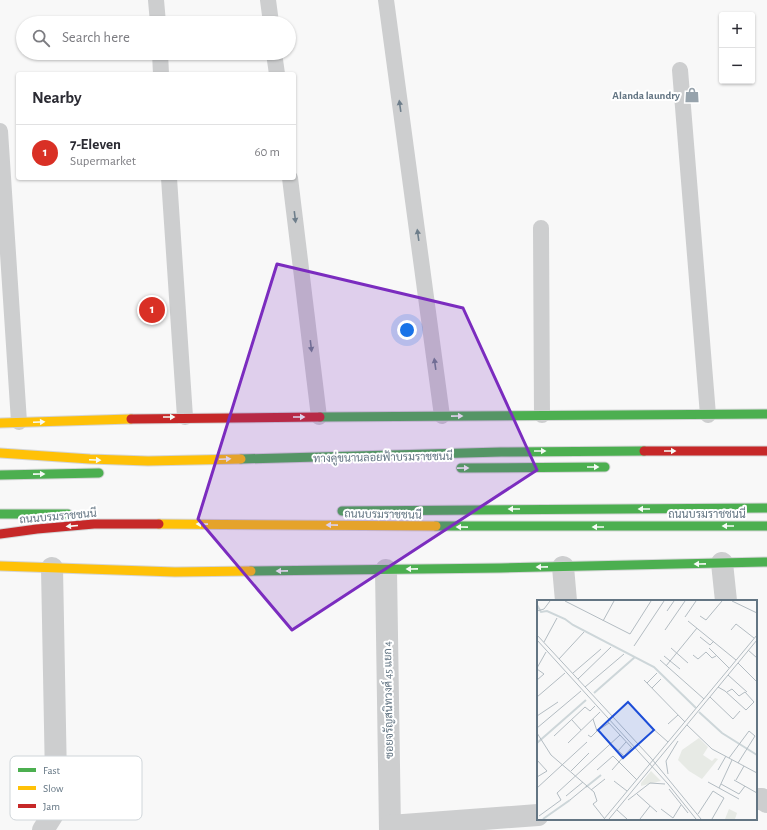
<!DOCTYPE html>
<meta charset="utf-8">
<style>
:root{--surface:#fff;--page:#f7f7f7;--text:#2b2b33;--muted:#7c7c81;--line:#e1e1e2;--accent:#d93025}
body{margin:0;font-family:"Alegreya Sans",Sarabun,sans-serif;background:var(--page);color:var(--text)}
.controls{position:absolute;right:12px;top:12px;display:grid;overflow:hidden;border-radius:4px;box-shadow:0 1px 3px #0004}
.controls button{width:36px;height:36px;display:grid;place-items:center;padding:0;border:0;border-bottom:1px solid var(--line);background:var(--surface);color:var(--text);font:20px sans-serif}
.you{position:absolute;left:407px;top:330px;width:14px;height:14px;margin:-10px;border:3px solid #fff;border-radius:50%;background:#1a73e8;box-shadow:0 0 0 6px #1a73e833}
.badge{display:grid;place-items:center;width:26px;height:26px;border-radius:50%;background:var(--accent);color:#fff;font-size:13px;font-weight:700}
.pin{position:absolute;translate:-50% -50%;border:2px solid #fff;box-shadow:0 1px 4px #0006}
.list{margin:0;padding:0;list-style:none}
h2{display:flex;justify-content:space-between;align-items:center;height:52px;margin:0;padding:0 16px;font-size:17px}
h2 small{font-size:13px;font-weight:400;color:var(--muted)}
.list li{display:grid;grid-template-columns:26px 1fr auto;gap:12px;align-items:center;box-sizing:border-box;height:56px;padding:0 16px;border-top:1px solid var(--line)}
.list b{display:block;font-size:15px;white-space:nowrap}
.list p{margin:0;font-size:13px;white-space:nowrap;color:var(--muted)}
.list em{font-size:13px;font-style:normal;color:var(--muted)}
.icon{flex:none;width:22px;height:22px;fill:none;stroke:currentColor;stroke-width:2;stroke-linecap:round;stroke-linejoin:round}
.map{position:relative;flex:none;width:767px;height:830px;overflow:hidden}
.search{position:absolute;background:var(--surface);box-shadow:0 1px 3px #0004;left:16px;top:16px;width:280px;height:44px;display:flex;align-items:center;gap:10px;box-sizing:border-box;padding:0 14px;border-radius:22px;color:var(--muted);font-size:15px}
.panel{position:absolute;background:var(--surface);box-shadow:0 1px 3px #0004;left:16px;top:72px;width:280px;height:108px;border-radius:4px}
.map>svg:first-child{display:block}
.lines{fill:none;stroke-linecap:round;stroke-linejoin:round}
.fast-casing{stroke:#d4d5d6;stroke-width:11}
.slow-casing{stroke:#d4d5d6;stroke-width:11}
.jam-casing{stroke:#d4d5d6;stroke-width:11}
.lane{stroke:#cdcecf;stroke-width:16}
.street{stroke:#cdcecf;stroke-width:22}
.fast{stroke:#4caf50;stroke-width:9}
.slow{stroke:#ffc107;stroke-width:9}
.jam{stroke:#c62828;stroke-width:9}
.oneway{fill:#6e7e8b}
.oneway2{fill:#f6fbf6}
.marked{fill:#7b2cbf;fill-opacity:0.2;stroke:#7b2cbf;stroke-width:3;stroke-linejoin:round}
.labels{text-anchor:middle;stroke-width:4;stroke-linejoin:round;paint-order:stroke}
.poi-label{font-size:11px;font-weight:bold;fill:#637583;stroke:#fff;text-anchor:end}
.street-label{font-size:11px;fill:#637583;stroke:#fff}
.inset-river{fill:none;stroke:#cdd6d9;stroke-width:2}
.inset-road{fill:none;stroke:#b3bcc2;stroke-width:1}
.view{fill:#1d4ed8;fill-opacity:0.15;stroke:#1d4ed8;stroke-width:2}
.inset-edge{fill:none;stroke:#637583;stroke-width:2}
.key{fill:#fff;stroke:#d0d6da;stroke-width:1}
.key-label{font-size:11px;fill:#637583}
</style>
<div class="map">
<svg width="767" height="830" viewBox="0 0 767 830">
<rect width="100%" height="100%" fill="#f8f8f8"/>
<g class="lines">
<g class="fast-casing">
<g id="fast">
<path d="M 320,417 L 767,414"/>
<path d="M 241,459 L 501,452 L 644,451"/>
<path d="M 461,468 L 605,467"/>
<path d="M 0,475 L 99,473"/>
<path d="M 342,511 L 767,508"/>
<path d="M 0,514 L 68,514"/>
<path d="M 436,526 L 767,526"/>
<path d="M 251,571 L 501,568 L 767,562"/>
</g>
</g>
<g class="slow-casing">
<g id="slow">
<path d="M 0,423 L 131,419"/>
<path d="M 0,453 L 90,459 L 148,461 L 241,459"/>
<path d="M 159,524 L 436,526"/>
<path d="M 0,566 L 175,572 L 251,571"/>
</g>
</g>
<g class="jam-casing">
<g id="jam">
<path d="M 131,419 L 320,417"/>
<path d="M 644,451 L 767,451"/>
<path d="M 0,534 L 37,529 L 94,524 L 159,524"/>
</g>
</g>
<g class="lane">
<path d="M 156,0 L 158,23"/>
<path d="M 268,0 L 271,23"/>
<path d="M 386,0 L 442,416"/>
<path d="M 160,53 L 161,74"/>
<path d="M 274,53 L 277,74"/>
<path d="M 680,70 L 708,415"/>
<path d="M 0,131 L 19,422"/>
<path d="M 169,178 L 185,417"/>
<path d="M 290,178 L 319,417"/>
<path d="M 541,228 L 542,415"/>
</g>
<g class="street">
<path d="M 722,563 L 726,601"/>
<path d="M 563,567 L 566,601"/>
<path d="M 386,570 L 390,830"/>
<path d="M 756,799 L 762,799 L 767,802"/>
<path d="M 390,826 L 538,815"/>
<path d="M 43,830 L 55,811 L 56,779 L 52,568"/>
</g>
<use href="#fast" class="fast"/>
<use href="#slow" class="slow"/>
<use href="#jam" class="jam"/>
</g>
<defs><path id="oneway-solid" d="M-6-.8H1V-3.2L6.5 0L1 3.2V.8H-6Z"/></defs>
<g class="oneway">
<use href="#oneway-solid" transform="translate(400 106) rotate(-98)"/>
<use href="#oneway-solid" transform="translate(295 217) rotate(83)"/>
<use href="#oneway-solid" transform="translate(418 235) rotate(-98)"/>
<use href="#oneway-solid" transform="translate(311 346) rotate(83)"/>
<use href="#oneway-solid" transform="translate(435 364) rotate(-98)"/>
</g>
<g class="oneway2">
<use href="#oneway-solid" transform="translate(457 416) rotate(-1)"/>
<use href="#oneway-solid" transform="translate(169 417)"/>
<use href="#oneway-solid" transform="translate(299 417)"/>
<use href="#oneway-solid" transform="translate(39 422) rotate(-3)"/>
<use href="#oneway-solid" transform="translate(540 451)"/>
<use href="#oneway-solid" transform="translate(670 451)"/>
<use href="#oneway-solid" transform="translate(225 459) rotate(-2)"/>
<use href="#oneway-solid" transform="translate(95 460) rotate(2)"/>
<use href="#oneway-solid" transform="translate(593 467)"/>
<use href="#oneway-solid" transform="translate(463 468) rotate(-1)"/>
<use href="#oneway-solid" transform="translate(39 474) rotate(-1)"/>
<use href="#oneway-solid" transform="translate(514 509) rotate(180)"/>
<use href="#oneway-solid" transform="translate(644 509) rotate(180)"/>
<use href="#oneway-solid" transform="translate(202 524) rotate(-179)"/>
<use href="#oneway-solid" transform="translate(332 525) rotate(-179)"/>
<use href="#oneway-solid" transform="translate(72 526) rotate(175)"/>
<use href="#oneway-solid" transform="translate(728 526) rotate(180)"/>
<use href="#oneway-solid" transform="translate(462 527) rotate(-179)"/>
<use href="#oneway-solid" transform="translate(598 527) rotate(180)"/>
<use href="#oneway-solid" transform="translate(700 564) rotate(179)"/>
<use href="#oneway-solid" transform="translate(542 567) rotate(179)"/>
<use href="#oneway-solid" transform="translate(412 569) rotate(179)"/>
<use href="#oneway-solid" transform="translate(282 571) rotate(179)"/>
</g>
<path class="marked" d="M 277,264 L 463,308 L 537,470 L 292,630 L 198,519 Z"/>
<defs>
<g id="shop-bare" transform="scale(1.2)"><path d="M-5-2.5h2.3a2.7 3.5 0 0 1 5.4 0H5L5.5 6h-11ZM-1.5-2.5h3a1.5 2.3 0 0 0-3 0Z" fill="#97a3ac" stroke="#fff" stroke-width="2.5" paint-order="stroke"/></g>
</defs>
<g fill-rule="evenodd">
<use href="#shop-bare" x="692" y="95"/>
</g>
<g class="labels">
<g class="poi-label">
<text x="680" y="99">Alanda laundry</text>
</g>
<g class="street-label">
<text transform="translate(383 457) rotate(-1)" y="4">ทางคู่ขนานลอยฟ้าบรมราชชนนี</text>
<text transform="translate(383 514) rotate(1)" y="4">ถนนบรมราชชนนี</text>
<text x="707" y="518">ถนนบรมราชชนนี</text>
<text transform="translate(58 516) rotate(-5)" y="4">ถนนบรมราชชนนี</text>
<text transform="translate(388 700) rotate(-91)" y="4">ซอยจรัญสนิทวงศ์ 45 แยก 4</text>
</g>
</g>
<g transform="translate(537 600)">
<rect width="220" height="220" fill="#f8f8f8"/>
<path d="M 162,138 L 171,147 L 166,155 L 175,161 L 178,158 L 181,159 L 165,179 L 152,171 L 141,160 L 145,150 ZM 114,171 L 124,181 L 104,186 L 104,183 ZM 192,209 L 200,213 L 198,219 L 188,219 Z" fill="#e7eae5"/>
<path class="inset-river" d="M 0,5 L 4,12 L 10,11 L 28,19 L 36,25 L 117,67 L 159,108M 57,93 L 98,57M 162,112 L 185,133 L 220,155M 0,143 L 49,100M 49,187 L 64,175M 6,219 L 33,200"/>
<path class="inset-road" d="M 28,1 L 93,34 L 114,1M 195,1 L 220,13M 0,11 L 7,9 L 13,1M 130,11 L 137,1M 163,16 L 169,20 L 185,1M 148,17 L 159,1M 66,21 L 77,1M 151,21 L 199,60M 128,30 L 148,1M 194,30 L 199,24 L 217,38M 0,35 L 114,158 L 164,219M 163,37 L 173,45 L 177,41M 0,40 L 131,184 L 159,219M 7,42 L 20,18M 97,46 L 127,1M 134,48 L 151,63M 172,48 L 192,68M 211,50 L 220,58M 156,55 L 161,59 L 169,52 L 175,58 L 179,56M 127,56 L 143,69M 22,59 L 47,32M 123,60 L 167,99M 201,63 L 220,82M 129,66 L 160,28M 0,68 L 9,52M 0,69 L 7,74 L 0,80M 36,73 L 64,49M 191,75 L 210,92M 41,79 L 74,47M 107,80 L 148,122M 110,83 L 120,73M 48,87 L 87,54M 181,87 L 188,91 L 209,110 L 217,102 L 208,92 L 202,96 L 195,89 L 190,92M 115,88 L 124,79M 0,97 L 28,73M 173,97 L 196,119 L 203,111M 0,116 L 21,102M 56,119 L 60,131 L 72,123M 35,120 L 44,130M 71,122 L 95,148M 131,124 L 141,115M 150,125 L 175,149 L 220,173M 114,127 L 131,142M 0,128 L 44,91M 0,133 L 14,155 L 57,192 L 60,201 L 56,204 L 67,218M 51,135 L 54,137 L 60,131M 17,136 L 48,107 L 53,111 L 58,106M 31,143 L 63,112M 74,144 L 87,156M 81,151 L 89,142M 192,158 L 212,131 L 218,136 L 201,163M 0,160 L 10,171 L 0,177M 60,170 L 76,156 L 100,180M 75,170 L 95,147M 181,170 L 189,156M 34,171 L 52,153M 131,174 L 129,161 L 141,141M 197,180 L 220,193M 199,180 L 207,166M 77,181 L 90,191M 171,182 L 182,188 L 195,160M 184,184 L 202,194 L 208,186M 0,188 L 50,142M 182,188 L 202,199M 132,189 L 151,213M 54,190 L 68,179M 100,194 L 120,212M 29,196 L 46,182M 33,200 L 50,186M 91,200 L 113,183 L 128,184M 124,209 L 136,218 L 144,205M 80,210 L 90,219M 161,214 L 176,191 L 187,198 L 175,219M 2,216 L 24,200 L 20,193 L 83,135M 67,219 L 220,35M 72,219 L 220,40M 103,219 L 113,206"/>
<path class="view" d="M 91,102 L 117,130 L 86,158 L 61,130 Z"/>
<rect width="220" height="220" class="inset-edge"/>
</g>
<rect x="10" y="756" width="132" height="64" rx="6" class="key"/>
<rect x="18" y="768" width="18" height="4" fill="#4caf50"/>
<rect x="18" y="786" width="18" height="4" fill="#ffc107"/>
<rect x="18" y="804" width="18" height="4" fill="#c62828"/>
<g class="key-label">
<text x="43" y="774">Fast</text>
<text x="43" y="792">Slow</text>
<text x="43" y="810">Jam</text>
</g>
</svg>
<div class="controls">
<button>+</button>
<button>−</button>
</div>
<div class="you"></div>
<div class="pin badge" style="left:152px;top:310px">1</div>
<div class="search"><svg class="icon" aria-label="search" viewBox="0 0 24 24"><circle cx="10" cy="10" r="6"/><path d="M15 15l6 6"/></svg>Search here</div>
<section class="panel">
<h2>Nearby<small></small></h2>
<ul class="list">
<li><span class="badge">1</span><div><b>7-Eleven</b><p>Supermarket</p></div><em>60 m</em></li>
</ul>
</section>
</div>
